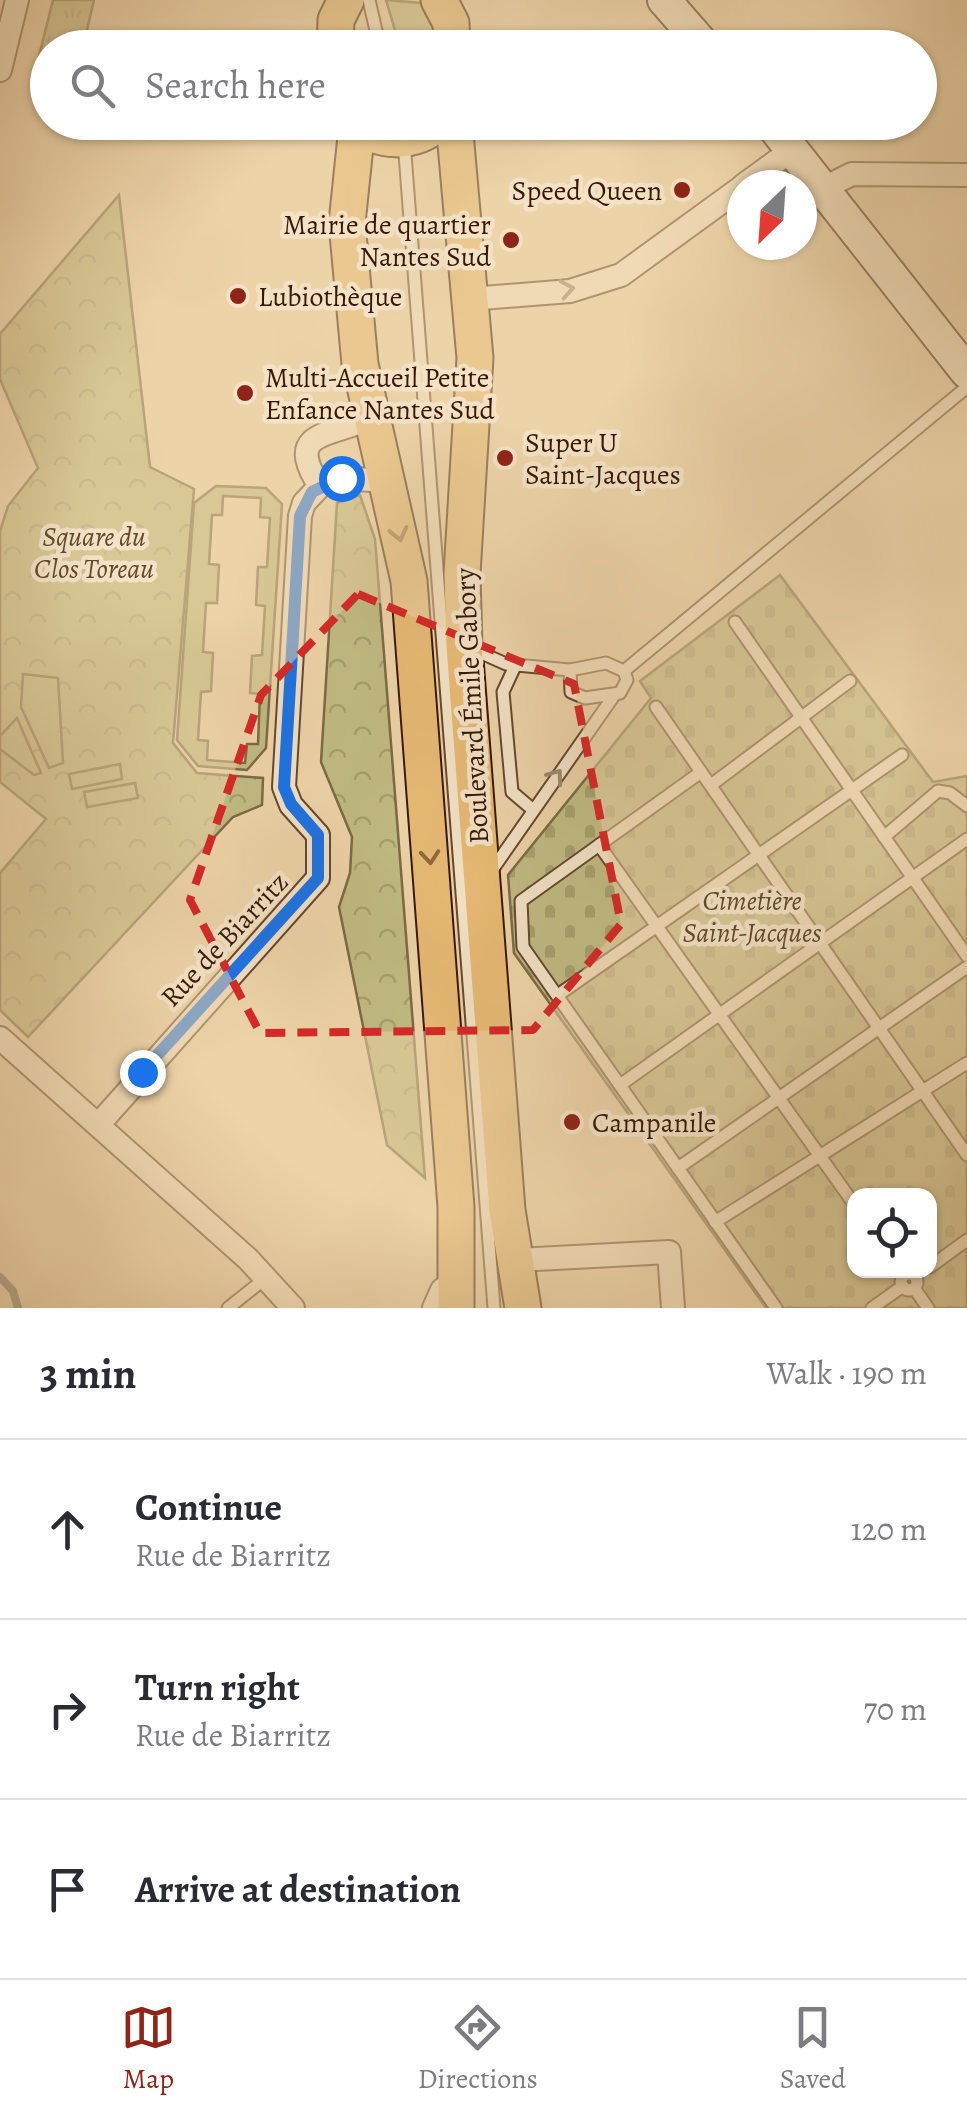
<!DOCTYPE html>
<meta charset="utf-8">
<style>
:root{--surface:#fff;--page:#f7f7f7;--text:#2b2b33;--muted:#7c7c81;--line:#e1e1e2;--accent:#8f2418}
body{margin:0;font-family:Alegreya,serif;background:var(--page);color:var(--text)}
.controls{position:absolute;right:30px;bottom:30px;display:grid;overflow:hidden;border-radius:20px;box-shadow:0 2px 8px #0004}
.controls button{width:90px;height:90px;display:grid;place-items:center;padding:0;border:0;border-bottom:2px solid var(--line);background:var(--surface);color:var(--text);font:50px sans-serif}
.compass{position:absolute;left:727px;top:170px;width:90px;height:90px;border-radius:50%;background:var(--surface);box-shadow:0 2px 8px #0004;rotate:205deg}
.stop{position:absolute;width:30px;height:30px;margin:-22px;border:8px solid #1a73e8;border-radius:50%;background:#fff}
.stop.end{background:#1a73e8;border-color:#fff;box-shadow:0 2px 10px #0008}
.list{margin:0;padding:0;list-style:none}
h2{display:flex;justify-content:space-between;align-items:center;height:130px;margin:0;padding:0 40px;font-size:42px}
h2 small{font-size:32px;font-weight:400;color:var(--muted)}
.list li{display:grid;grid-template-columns:65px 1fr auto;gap:30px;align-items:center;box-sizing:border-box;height:180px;padding:0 40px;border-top:2px solid var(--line)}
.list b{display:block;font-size:38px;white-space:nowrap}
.list p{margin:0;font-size:32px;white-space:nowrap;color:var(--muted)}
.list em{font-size:32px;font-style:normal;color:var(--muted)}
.icon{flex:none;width:55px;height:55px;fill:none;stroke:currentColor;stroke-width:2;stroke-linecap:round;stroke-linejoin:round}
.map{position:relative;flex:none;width:967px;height:1308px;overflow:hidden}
.search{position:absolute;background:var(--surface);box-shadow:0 2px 8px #0004;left:30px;right:30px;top:30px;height:110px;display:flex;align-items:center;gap:25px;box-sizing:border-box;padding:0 35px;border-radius:55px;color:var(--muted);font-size:38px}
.sheet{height:670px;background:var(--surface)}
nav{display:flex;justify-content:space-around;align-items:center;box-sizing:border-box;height:140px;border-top:2px solid var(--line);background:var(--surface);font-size:28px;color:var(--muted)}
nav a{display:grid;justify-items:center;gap:5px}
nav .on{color:var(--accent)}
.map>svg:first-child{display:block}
.grass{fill:url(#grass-tufts);stroke:#7c6a44;stroke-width:2.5}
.forest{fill:url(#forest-crowns);stroke:#7c6a44;stroke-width:2.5}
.cemetery{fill:url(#cemetery-stones);stroke:#7c6a44;stroke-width:2.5;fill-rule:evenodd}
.garden{fill:#c0ba82;stroke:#7c6a44;stroke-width:2.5;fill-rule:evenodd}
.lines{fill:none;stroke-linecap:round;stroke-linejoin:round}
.stream{stroke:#73786a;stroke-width:8}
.lane-casing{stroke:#66482e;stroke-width:15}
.street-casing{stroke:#66482e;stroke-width:26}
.secondary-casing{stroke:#391906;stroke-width:36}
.primary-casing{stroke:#391906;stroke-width:39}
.lane{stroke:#f3e2c6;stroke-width:11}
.street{stroke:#f3e2c6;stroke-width:22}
.secondary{stroke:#f3e2c6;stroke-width:32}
.primary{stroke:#e6ba74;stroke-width:35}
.oneway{stroke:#9f8870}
.oneway2{stroke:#906a3d}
.route{stroke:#1a73e8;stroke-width:12}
.marked{fill:none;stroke:#d62828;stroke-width:8;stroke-dasharray:20 12;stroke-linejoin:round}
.poi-dot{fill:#8f2418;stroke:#f3e2c6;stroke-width:4}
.labels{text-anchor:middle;stroke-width:9;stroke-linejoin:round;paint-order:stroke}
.poi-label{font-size:28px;fill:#391906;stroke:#f3e2c6;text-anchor:start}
.park-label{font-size:28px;font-style:italic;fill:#62492b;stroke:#f3e2c6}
.street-label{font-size:28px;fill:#391906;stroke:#f3e2c6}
</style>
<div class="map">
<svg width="967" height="1308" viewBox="0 0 967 1308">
<defs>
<pattern id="grass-tufts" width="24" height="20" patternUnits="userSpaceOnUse" patternTransform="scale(2.5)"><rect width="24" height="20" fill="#c0ba82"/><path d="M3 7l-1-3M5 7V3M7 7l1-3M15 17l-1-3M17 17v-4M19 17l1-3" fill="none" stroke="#a69f6f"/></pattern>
<pattern id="forest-crowns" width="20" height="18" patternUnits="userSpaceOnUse" patternTransform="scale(2.5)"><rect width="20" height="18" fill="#c0ba82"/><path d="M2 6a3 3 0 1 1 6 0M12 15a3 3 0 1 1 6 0" fill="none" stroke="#a69f6f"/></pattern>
<pattern id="cemetery-stones" width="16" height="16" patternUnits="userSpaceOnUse" patternTransform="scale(2.5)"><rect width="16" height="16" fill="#c0ba82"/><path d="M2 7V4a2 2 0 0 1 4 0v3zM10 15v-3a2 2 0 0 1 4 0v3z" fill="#a69f6f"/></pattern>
</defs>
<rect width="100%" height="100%" fill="#edd3a8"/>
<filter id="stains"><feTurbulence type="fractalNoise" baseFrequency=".002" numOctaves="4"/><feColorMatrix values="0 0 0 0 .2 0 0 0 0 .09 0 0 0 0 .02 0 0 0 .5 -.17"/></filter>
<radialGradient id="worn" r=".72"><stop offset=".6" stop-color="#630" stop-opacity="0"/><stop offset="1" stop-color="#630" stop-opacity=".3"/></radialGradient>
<g class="grass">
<path d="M 53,0 L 94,0 L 83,47 L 48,48 L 47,71 L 36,68 Z"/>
<path d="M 386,0 L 422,3 L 436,27 L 438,47 L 400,47 Z"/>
</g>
<g class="forest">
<path d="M 119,195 L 150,467 L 194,489 L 173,743 L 197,773 L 263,778 L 262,805 L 233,817 L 28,1037 L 0,1010 L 0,873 L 46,819 L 0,782 L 0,531 L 8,506 L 38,468 L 0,379 L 0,334 Z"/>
<path d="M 360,495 L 375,539 L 425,1178 L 387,1145 L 339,907 L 350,873 L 352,837 L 321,762 L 337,503 Z"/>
</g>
<path class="cemetery" d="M 780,575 L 933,782 L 967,776 L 967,1308 L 766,1308 L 514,953 L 508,875 L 651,698 L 640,681 ZM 854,1196 L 930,1196 L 930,1270 L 854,1270 Z"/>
<g class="garden">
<path d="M 216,486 L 266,488 L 282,504 L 266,748 L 247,770 L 198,766 L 177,740 L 194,503 ZM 223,496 L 261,498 L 260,517 L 270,518 L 267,567 L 258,567 L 256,605 L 265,606 L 262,655 L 252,656 L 250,693 L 260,694 L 258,744 L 247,744 L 245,763 L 207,760 L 208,741 L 198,740 L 201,692 L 211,691 L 213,653 L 203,652 L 206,603 L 217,603 L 219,565 L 209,564 L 212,515 L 222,515 Z"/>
<path d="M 23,674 L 58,678 L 63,763 L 49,768 L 21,707 Z"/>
<path d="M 17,718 L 41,773 L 34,775 L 0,749 L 0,736 Z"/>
<path d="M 120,764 L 122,779 L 72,789 L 69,774 Z"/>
<path d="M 135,783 L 138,798 L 87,807 L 84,792 Z"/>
</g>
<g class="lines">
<path class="stream" d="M 0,1277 L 13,1291 L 18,1308"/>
<g class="lane-casing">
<g id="lane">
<path d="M 369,0 L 380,48"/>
<path d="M 404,141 L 494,1308"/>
<path d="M 735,622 L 967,956"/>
<path d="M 468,647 L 506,664 L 570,670"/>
<path d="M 606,663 L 624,671 L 627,680 L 620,693 L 585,698 L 571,692 L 570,670 Z"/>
<path d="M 515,666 L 503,692 L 512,792 L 532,809"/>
<path d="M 624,671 L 967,387"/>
<path d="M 656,707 L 967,1155"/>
<path d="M 701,772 L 521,901 L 523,947 L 776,1308"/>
<path d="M 711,785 L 850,681"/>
<path d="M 884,837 L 938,791 L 950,793 L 967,806"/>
<path d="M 599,845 L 854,1204"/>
<path d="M 490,873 L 613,697"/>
<path d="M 558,995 L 902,755"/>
<path d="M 620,1085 L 967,839"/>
<path d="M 678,1168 L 967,967"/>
<path d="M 715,1222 L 967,1063"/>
<path d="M 930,1267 L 967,1240"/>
<circle cx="909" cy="1282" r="8"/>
<path d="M 914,1288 L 928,1308"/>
<path d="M 228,1308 L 267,1277"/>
<path d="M 872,1308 L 903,1286"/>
</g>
</g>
<g class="street-casing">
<g id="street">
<path d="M 0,70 L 17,0"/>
<path d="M 744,185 L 792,150"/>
<path d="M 822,189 L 852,174 L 967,175"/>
<path d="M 470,299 L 570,291 L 621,275 L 742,187"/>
<path d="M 373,416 C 339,437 280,427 320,486 L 341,478 L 386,481"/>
<path d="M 0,1038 L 248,1259 L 293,1308"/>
<path d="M 98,1125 L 318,878 L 318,835 L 291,805 L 284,787 L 300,516 L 304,503 L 320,486"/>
<path d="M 518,1260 L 669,1252 L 673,1308"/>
<path d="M 434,1308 L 442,1290 L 456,1279"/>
</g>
</g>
<g class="secondary-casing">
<g id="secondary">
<path d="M 664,0 L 706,48"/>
<path d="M 770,122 L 967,372"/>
</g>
</g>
<g class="primary-casing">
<g id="primary">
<path d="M 439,0 L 451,23 L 452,48"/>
<path d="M 335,48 L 336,20 L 346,0"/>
<path d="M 351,122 C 380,143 412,146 440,122"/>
<path d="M 454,122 L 475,358 L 462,574 L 464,646 L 507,1210 L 523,1308"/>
<path d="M 357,127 L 347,223 L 360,364 L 409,581 L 456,1207 L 456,1308"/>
</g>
</g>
<use href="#lane" class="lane"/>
<use href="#street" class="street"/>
<use href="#secondary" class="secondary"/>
<use href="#primary" class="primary"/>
</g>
<defs><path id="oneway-chevron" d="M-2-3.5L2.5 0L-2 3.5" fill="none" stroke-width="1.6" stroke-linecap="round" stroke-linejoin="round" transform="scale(2.5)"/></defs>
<g class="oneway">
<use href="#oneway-chevron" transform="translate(567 289) rotate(-10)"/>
<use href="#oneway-chevron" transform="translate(556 776) rotate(-54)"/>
</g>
<g class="oneway2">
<use href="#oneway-chevron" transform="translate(399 534) rotate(77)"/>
<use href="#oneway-chevron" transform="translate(430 857) rotate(85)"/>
</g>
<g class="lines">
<path class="route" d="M 142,1072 L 318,878 L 318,835 L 291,804 L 284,787 L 300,516 L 312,492 L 341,478"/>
</g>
<path d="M0 0H967V1308H0ZM 358,594 L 574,684 L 621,924 L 533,1030 L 260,1033 L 190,900 L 261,695 Z" fill="#edd3a8" fill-opacity=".55" fill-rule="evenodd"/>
<path class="marked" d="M 358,594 L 574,684 L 621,924 L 533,1030 L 260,1033 L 190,900 L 261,695 Z"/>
<g class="poi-dot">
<circle cx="682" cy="190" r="10"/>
<circle cx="511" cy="240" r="10"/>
<circle cx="238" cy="296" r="10"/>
<circle cx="245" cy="393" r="10"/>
<circle cx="505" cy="458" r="10"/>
<circle cx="572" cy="1122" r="10"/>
</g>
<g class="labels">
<g class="poi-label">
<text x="662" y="200" text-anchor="end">Speed Queen</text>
<text x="491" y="234" text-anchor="end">Mairie de quartier<tspan x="491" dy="32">Nantes Sud</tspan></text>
<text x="258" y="306">Lubiothèque</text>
<text x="265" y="387">Multi-Accueil Petite<tspan x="265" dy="32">Enfance Nantes Sud</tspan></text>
<text x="525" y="452">Super U<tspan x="525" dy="32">Saint-Jacques</tspan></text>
<text x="592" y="1132">Campanile</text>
</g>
<g class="park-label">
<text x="94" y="546">Square du<tspan x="94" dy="32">Clos Toreau</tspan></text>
<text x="752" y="910">Cimetière<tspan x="752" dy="32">Saint-Jacques</tspan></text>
</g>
<g class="street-label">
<text transform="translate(471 706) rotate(-93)" y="10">Boulevard Émile Gabory</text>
<text transform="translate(224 939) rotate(-47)" y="10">Rue de Biarritz</text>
</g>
</g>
<rect width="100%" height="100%" filter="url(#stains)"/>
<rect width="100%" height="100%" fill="url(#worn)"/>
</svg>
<div class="controls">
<button><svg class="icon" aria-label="locate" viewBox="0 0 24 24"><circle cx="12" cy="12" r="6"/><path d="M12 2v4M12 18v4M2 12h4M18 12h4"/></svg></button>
</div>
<svg class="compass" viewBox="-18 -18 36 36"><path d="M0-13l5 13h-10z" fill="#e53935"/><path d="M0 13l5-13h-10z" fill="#7c7c81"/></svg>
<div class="stop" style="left:341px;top:478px"></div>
<div class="stop end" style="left:142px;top:1072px"></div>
<div class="search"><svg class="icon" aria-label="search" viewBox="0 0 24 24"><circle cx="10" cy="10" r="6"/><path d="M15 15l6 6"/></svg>Search here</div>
</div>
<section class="sheet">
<h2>3 min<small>Walk · 190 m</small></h2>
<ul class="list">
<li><svg class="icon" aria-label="ahead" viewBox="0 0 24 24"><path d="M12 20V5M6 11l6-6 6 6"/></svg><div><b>Continue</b><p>Rue de Biarritz</p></div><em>120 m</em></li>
<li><svg class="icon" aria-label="right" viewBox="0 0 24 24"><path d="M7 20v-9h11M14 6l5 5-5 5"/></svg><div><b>Turn right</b><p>Rue de Biarritz</p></div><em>70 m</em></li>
<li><svg class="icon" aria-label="arrive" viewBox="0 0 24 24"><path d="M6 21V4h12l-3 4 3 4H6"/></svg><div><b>Arrive at destination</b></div></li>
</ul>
</section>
<nav>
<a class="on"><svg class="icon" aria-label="map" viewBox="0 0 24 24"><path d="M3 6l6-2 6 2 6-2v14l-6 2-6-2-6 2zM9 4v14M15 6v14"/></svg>Map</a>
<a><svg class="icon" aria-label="directions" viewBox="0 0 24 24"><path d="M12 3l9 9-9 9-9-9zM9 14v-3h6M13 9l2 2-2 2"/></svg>Directions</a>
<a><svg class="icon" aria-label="saved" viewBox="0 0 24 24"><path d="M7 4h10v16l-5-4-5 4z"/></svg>Saved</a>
</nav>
